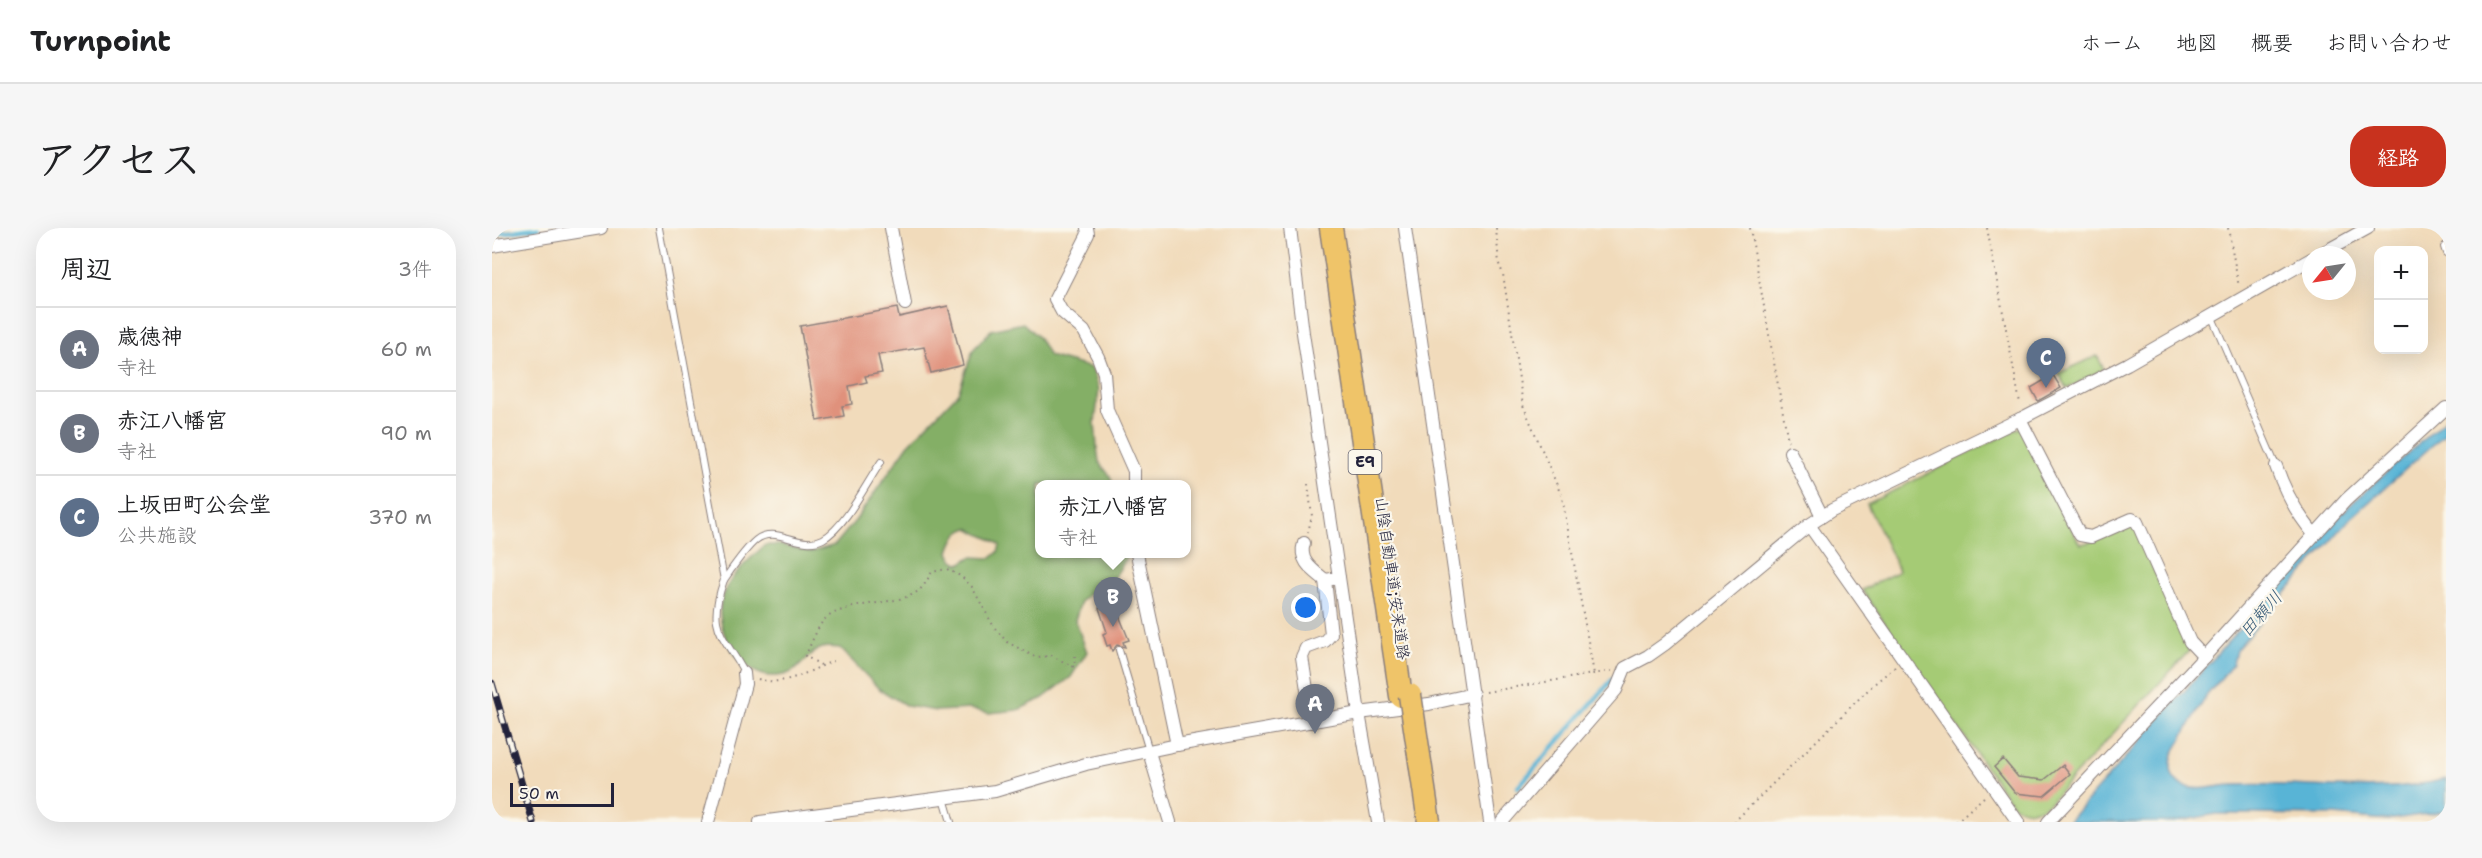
<!DOCTYPE html>
<html lang="ja">
<meta charset="utf-8">
<style>
:root{--surface:#fff;--page:#f6f6f6;--text:#202124;--muted:#757577;--line:#e0e0e0;--accent:#c8321e}
body{margin:0;font-family:"Shantell Sans","Klee One",sans-serif;background:var(--page);color:var(--text)}
.controls{position:absolute;right:18px;top:18px;display:grid;overflow:hidden;border-radius:12px;box-shadow:0 6px 24px #0002}
.controls button{width:54px;height:54px;display:grid;place-items:center;padding:0;border:0;border-bottom:2px solid var(--line);background:var(--surface);color:var(--text);font:30px sans-serif}
.compass{position:absolute;left:1810px;top:18px;width:54px;height:54px;border-radius:50%;background:var(--surface);box-shadow:0 6px 24px #0002;rotate:240deg}
.scale{position:absolute;left:18px;bottom:15px;width:104px;box-sizing:border-box;padding-left:6px;border:3px solid #22223b;border-top:0;font-size:16px;line-height:21px;white-space:nowrap;color:#22223b;-webkit-text-stroke:4px #fbf7ec;paint-order:stroke}
.you{position:absolute;left:814px;top:380px;width:21px;height:21px;margin:-15px;border:4px solid #fff;border-radius:50%;background:#1a73e8;box-shadow:0 0 0 9px #1a73e833}
.badge{display:grid;place-items:center;width:39px;height:39px;border-radius:50%;background:var(--accent);color:#fff;font-size:20px;font-weight:700}
.pin{position:absolute;translate:-50% -50px;filter:drop-shadow(0 2px 3px #0008)}
.pin::after{content:'';position:absolute;top:32px;width:21px;height:18px;background:inherit;clip-path:polygon(0 0,100% 0,50% 100%)}
.popup{position:absolute;left:543px;top:252px;width:156px;height:78px;box-sizing:border-box;display:grid;place-content:center;border-radius:12px;background:var(--surface);filter:drop-shadow(0 2px 4px #0005);font-size:20px;white-space:nowrap;color:var(--muted)}
.popup b{font-size:22px;color:var(--text)}
.popup::after{content:'';position:absolute;left:50%;top:100%;margin-left:-12px;border:12px solid transparent;border-top-color:var(--surface)}
.list{margin:0;padding:0;list-style:none}
h2{display:flex;justify-content:space-between;align-items:center;height:78px;margin:0;padding:0 24px;font-size:26px}
h2 small{font-size:20px;font-weight:400;color:var(--muted)}
.list li{display:grid;grid-template-columns:39px 1fr auto;gap:18px;align-items:center;box-sizing:border-box;height:84px;padding:0 24px;border-top:2px solid var(--line)}
.list b{display:block;font-size:22px;white-space:nowrap}
.list p{margin:0;font-size:20px;white-space:nowrap;color:var(--muted)}
.list em{font-size:20px;font-style:normal;color:var(--muted)}
.map{position:relative;flex:none;width:1954px;height:594px;overflow:hidden;border-radius:24px}
header{display:flex;align-items:center;gap:36px;box-sizing:border-box;height:84px;padding:0 30px;background:var(--surface);border-bottom:2px solid var(--line)}
header strong{font-size:28px}
nav{display:flex;gap:33px;margin-inline-start:auto;font-size:21px}
.intro{display:flex;align-items:center;justify-content:space-between;box-sizing:border-box;height:144px;padding:0 36px}
h1{margin:0;font-size:42px}
.button{padding:15px 27px;border-radius:24px;background:var(--accent);color:#fff;font-size:21px;font-weight:700}
main{display:flex;gap:36px;padding:0 36px}
aside{flex:1;background:var(--surface);border-radius:24px;box-shadow:0 6px 24px #0002}
.map>svg:first-child{display:block}
.green{fill:#a5cb75;stroke:#647658;stroke-width:1.5}
.forest{fill:#84af66;stroke:#536850;stroke-width:1.5;fill-rule:evenodd}
.water{fill:#58b4d6;stroke:#3d6b88;stroke-width:1.5}
.lines{fill:none;stroke-linecap:round;stroke-linejoin:round}
.stream{stroke:#58b4d6;stroke-width:4.5}
.building{fill:#e0917c}
.service-casing{stroke:#8a7e7b;stroke-width:8}
.minor-casing{stroke:#8a7e7b;stroke-width:14}
.motorway-casing{stroke:#8a7e7b;stroke-width:25}
.path{stroke:#8a7e7b;stroke-width:2;stroke-dasharray:1.5 4.5;stroke-linecap:butt}
.service{stroke:#fff;stroke-width:6}
.minor{stroke:#fff;stroke-width:12}
.motorway{stroke:#efc469;stroke-width:22}
.rail-casing{stroke:#22223b;stroke-width:7}
.rail{stroke:#fbf7ec;stroke-width:4.5;stroke-dasharray:14;stroke-linecap:butt}
.motorway-bridge-casing{stroke:#8a7e7b;stroke-width:25;stroke-linecap:butt}
.motorway-bridge{stroke:#efc469;stroke-width:22}
.labels{text-anchor:middle;stroke-width:4.5;stroke-linejoin:round;paint-order:stroke}
.shield{fill:#fbf7ec;stroke:#636270;stroke-width:1.5}
.shield-label{font-size:15px;font-weight:bold;fill:#22223b}
.street-label{font-size:16px;fill:#22223b;stroke:#fbf7ec}
.water-label{font-size:18px;font-style:italic;fill:#385c79;stroke:#fbf7ec}
</style>
<header>
<strong>Turnpoint</strong>
<nav><a>ホーム</a><a>地図</a><a>概要</a><a>お問い合わせ</a></nav>
</header>
<div class="intro"><h1>アクセス</h1><a class="button">経路</a></div>
<main>
<aside>
<h2>周辺<small>3件</small></h2>
<ul class="list">
<li><span class="badge" style="background:#6b7280">A</span><div><b>歳徳神</b><p>寺社</p></div><em>60 m</em></li>
<li><span class="badge" style="background:#6b7280">B</span><div><b>赤江八幡宮</b><p>寺社</p></div><em>90 m</em></li>
<li><span class="badge" style="background:#5c6f8a">C</span><div><b>上坂田町公会堂</b><p>公共施設</p></div><em>370 m</em></li>
</ul>
</aside>
<div class="map">
<svg width="1954" height="594" viewBox="0 0 1954 594">
<rect width="100%" height="100%" fill="#fbf7ec"/>
<filter id="ink" filterUnits="userSpaceOnUse"><feTurbulence type="fractalNoise" baseFrequency=".0167" numOctaves="2"/><feDisplacementMap in="SourceGraphic" scale="12" xChannelSelector="R" yChannelSelector="G"/><feConvolveMatrix kernelMatrix="1 2 1 2 8 2 1 2 1" color-interpolation-filters="sRGB"/></filter>
<filter id="wash" filterUnits="userSpaceOnUse"><feTurbulence type="fractalNoise" baseFrequency=".008" numOctaves="4" result="noise"/><feDisplacementMap in="SourceGraphic" scale="24" xChannelSelector="R" yChannelSelector="G"/><feGaussianBlur stdDeviation="1.35" result="paint"/><feColorMatrix in="noise" values="0 0 0 0 0 0 0 0 0 0 0 0 0 0 0 0 0 1.4 0 .05"/><feComposite in="paint" operator="in"/></filter>
<g filter="url(#wash)">
<rect width="100%" height="100%" fill="#f1dbbb"/>
<g class="green">
<path d="M 1605,128 L 1612,141 L 1575,161 L 1567,145 Z"/>
<path d="M 1529,199 L 1586,313 L 1589,316 L 1597,314 L 1636,296 L 1644,299 L 1697,423 L 1559,573 C 1546,584 1533,587 1519,575 L 1370,362 L 1407,343 L 1375,276 Z"/>
</g>
<path class="forest" d="M 531,95 L 547,110 L 557,128 L 600,140 L 607,161 L 603,195 L 605,219 L 607,234 L 618,248 L 621,256 L 548,256 L 548,326 L 634,326 L 635,329 L 622,350 L 605,359 L 589,373 L 583,392 L 595,424 L 579,449 L 551,470 L 526,482 L 497,485 L 478,481 L 445,483 L 415,478 L 387,461 L 348,420 C 343,420 335,418 330,420 C 312,426 309,447 284,448 C 246,451 216,394 233,362 C 242,344 258,331 273,317 L 288,317 L 319,324 L 343,317 L 363,293 L 416,217 L 466,165 L 481,122 L 499,102 ZM 477,300 C 488,308 498,309 508,317 L 506,324 L 499,330 L 479,329 L 468,336 L 460,331 L 457,324 C 460,313 465,303 477,300 Z"/>
<path class="water" d="M 1954,191 L 1954,205 L 1857,292 L 1744,422 L 1741,436 L 1715,467 L 1681,526 C 1677,538 1678,551 1690,557 C 1705,565 1725,557 1740,557 C 1812,553 1882,569 1954,551 L 1954,583 L 1895,592 L 1842,587 L 1759,586 L 1724,586 L 1682,594 L 1576,594 L 1856,279 Z"/>
<g class="lines">
<g class="stream">
<path d="M 0,6 L 46,0"/>
<path d="M 1026,559 L 1120,452"/>
</g>
</g>
<g id="blocks">
<g class="building">
<path d="M 456,78 L 471,137 L 439,145 L 432,119 L 386,127 L 390,145 L 373,148 L 375,154 L 357,158 L 360,176 L 350,178 L 352,188 L 325,193 L 308,98 L 405,80 L 407,89 Z"/>
<path d="M 1561,147 L 1569,160 L 1546,173 L 1539,160 Z"/>
<path d="M 622,375 L 637,412 L 631,414 L 633,419 L 625,417 L 620,423 L 618,417 L 615,418 L 611,406 L 615,404 L 607,380 Z"/>
<path d="M 1511,531 L 1526,549 L 1552,552 L 1571,537 L 1578,546 L 1552,568 L 1523,565 L 1502,539 Z"/>
</g>
</g>
</g>
<g filter="url(#ink)">
<use href="#blocks" fill-opacity="0" stroke="#8a7e7b" stroke-width="1.5"/>
<g class="lines">
<g class="service-casing">
<g id="service">
<path d="M 167,0 L 232,352 C 214,402 231,405 252,444"/>
<path d="M 1954,17 L 1952,19 L 1954,25"/>
<path d="M 1719,87 L 1784,238"/>
<path d="M 232,352 C 241,339 252,322 264,312 C 284,296 308,323 331,311 C 353,299 374,256 389,234"/>
<path d="M 627,422 L 657,523"/>
<path d="M 452,570 L 459,594"/>
</g>
</g>
<g class="minor-casing">
<g id="minor">
<path d="M 399,0 L 413,76"/>
<path d="M 595,0 L 596,6 L 563,71 L 570,84 L 592,103 L 606,129 L 612,145 L 615,182 L 642,243 L 642,256"/>
<path d="M 798,0 L 811,105 L 867,485 L 886,594"/>
<path d="M 913,0 L 998,594"/>
<path d="M 0,18 L 109,0"/>
<path d="M 1827,27 L 1876,0"/>
<path d="M 1528,191 L 1588,307 L 1599,309 L 1640,291 L 1645,294 L 1698,414 L 1712,429"/>
<path d="M 1298,224 L 1330,288"/>
<path d="M 1784,238 C 1793,264 1804,285 1822,306"/>
<path d="M 1317,297 L 1526,594"/>
<path d="M 812,315 C 806,333 821,342 833,352"/>
<path d="M 645,326 L 685,517"/>
<path d="M 820,494 L 810,429 L 814,420 L 833,413 L 839,406 L 833,352 L 847,350"/>
<path d="M 657,524 L 678,594"/>
<path d="M 216,594 L 253,456 L 252,445"/>
<path d="M 268,594 L 503,563 L 594,536 L 685,517 L 867,485 L 937,476 L 981,466"/>
<path d="M 1010,594 L 1124,462 L 1133,440 L 1156,428 L 1173,416 L 1317,297 L 1340,282 L 1530,190 L 1635,136 L 1819,31"/>
<path d="M 1556,594 L 1712,429 L 1854,272 L 1954,180"/>
</g>
</g>
<g class="motorway-casing">
<path id="motorway" d="M 839,0 L 909,468"/>
</g>
<g class="path">
<path d="M 1004,0 L 1007,36 L 1011,46 L 1031,177 L 1070,269 L 1102,446"/>
<path d="M 1258,0 L 1296,213"/>
<path d="M 1495,0 L 1528,175"/>
<path d="M 1736,0 L 1747,59"/>
<path d="M 816,256 L 820,288 L 816,304"/>
<path d="M 329,437 L 313,428 C 318,419 326,397 333,391 C 355,372 408,378 426,363 C 432,359 436,350 440,344 L 455,341 L 470,349 L 480,359 L 502,399 L 515,414 L 543,429 L 560,428 L 582,439 L 583,428"/>
<path d="M 266,451 C 292,460 320,441 344,432"/>
<path d="M 994,464 L 1119,443"/>
<path d="M 1242,594 L 1382,456 L 1403,439"/>
<path d="M 1464,594 L 1493,568"/>
</g>
<use href="#service" class="service"/>
<use href="#minor" class="minor"/>
<use href="#motorway" class="motorway"/>
<g class="rail-casing">
<path id="rail" d="M 0,455 L 41,594"/>
</g>
<use href="#rail" class="rail"/>
<g class="motorway-bridge-casing">
<path id="motorway-bridge" d="M 918,467 L 937,594"/>
</g>
<use href="#motorway-bridge" class="motorway-bridge"/>
</g>
</g>
<g class="labels">
<rect class="shield" x="856.5" y="222" width="33" height="24" rx="4.5"/>
<g class="shield-label">
<text x="873" y="239">E9</text>
</g>
<g class="street-label">
<text transform="translate(901 350) rotate(82)" y="6">山陰自動車道;安来道路</text>
</g>
<g class="water-label">
<text transform="translate(1769 386) rotate(-49)" y="6">田頼川</text>
</g>
</g>
</svg>
<div class="controls">
<button>+</button>
<button>−</button>
</div>
<svg class="compass" viewBox="-18 -18 36 36"><path d="M0-13l5 13h-10z" fill="#e53935"/><path d="M0 13l5-13h-10z" fill="#757577"/></svg>
<div class="scale">50 m</div>
<div class="you"></div>
<div class="pin badge" style="left:823px;top:506px;background:#6b7280">A</div>
<div class="pin badge" style="left:621px;top:399px;background:#6b7280">B</div>
<div class="popup"><b>赤江八幡宮</b>寺社</div>
<div class="pin badge" style="left:1554px;top:160px;background:#5c6f8a">C</div>
</div>
</main>
